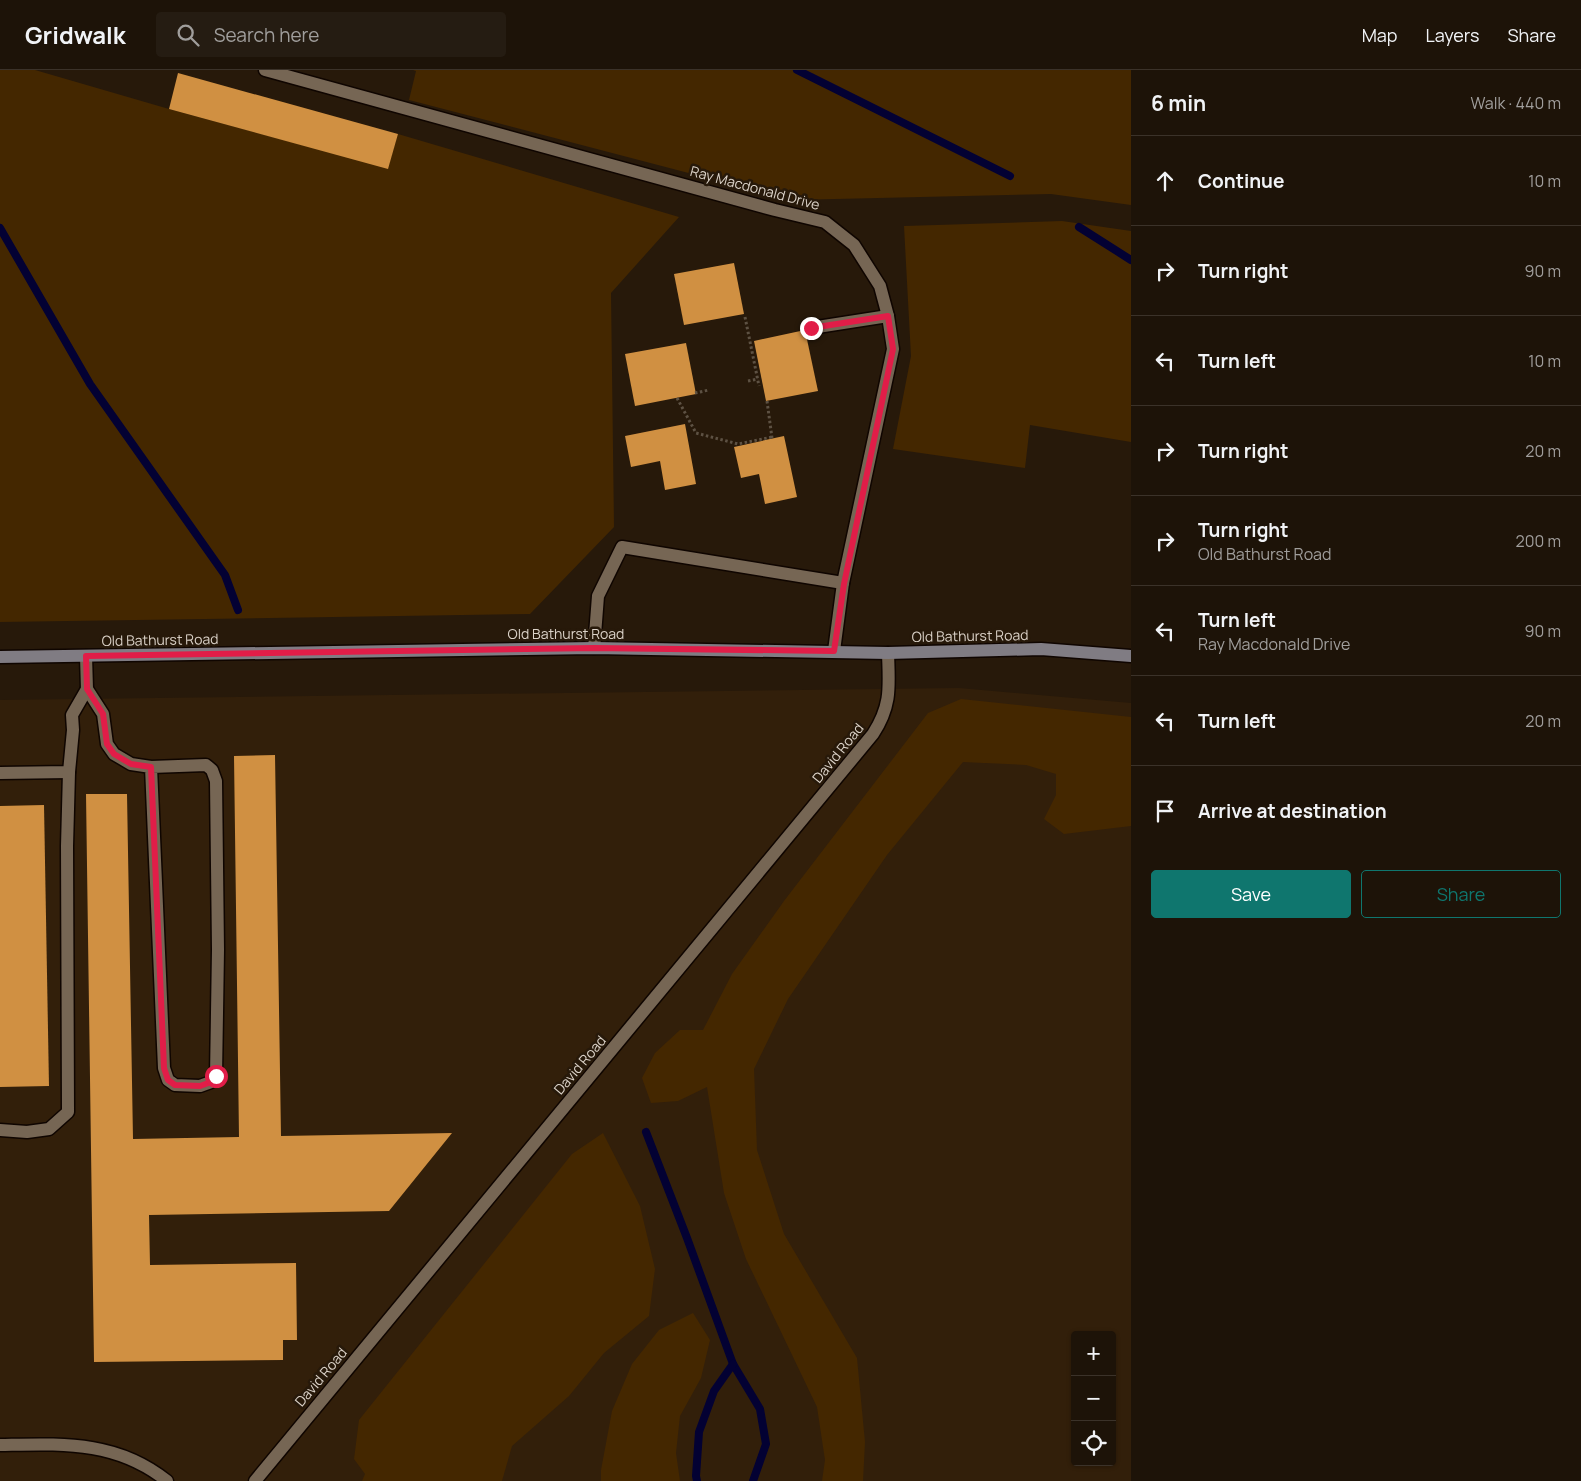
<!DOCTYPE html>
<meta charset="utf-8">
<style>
:root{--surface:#1d1308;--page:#251c12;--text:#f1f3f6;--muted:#a09e9c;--line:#3b3229;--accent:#0f766e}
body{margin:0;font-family:Manrope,sans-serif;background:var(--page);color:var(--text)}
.controls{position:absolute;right:15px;bottom:15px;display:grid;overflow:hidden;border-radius:5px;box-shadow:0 1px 4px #0004}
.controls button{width:45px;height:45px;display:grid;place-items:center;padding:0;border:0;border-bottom:1px solid var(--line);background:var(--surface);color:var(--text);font:25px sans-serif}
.stop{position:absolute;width:15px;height:15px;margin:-11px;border:4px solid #e11d48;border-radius:50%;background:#fff}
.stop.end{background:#e11d48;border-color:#fff;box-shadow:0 1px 5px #0008}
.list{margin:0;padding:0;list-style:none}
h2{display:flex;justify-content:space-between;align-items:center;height:65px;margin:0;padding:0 20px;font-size:21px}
h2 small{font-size:16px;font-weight:400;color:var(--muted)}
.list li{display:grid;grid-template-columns:32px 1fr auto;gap:15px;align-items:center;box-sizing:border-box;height:90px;padding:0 20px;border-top:1px solid var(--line)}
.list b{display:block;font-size:19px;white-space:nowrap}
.list p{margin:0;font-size:16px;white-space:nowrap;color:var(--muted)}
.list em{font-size:16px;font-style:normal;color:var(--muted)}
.actions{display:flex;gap:10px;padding:15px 20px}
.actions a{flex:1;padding:11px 0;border:1px solid var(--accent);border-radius:5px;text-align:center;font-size:18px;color:var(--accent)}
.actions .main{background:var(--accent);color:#fff}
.icon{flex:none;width:28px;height:28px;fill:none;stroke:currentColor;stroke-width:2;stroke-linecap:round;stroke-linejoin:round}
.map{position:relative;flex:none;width:1131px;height:1411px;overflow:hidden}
header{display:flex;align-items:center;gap:30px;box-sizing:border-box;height:70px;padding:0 25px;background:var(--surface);border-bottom:1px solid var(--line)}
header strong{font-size:24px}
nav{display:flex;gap:28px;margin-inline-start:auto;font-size:18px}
.search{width:350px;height:45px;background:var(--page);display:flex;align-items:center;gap:12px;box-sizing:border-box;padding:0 18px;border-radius:5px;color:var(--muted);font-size:19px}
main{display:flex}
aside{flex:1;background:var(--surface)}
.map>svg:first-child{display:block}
.built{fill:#321f0a;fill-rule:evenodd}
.green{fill:#442700}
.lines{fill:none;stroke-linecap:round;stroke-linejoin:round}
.stream{stroke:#030133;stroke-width:8}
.building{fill:#d09042}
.service-casing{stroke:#0f0500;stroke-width:15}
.minor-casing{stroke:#0f0500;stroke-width:15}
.secondary-casing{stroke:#0f0500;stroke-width:15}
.path{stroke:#5d5143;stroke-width:3;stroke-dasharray:2.5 2.5;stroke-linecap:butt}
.service{stroke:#766654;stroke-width:12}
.minor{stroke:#766654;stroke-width:12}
.secondary{stroke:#807c83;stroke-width:12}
.route{stroke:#e11d48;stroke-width:6}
.labels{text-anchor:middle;stroke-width:5;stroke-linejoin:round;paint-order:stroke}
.street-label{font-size:14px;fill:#dbd2c8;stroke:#27190a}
</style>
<header>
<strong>Gridwalk</strong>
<div class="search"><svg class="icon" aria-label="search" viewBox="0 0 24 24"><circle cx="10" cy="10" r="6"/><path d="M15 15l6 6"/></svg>Search here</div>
<nav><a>Map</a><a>Layers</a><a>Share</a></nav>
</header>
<main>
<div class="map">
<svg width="1131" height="1411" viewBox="0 0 1131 1411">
<rect width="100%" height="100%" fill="#27190a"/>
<path class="built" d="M 959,618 L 1131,633 L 1131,1411 L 0,1411 L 0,630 ZM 1075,1265 L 1112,1265 L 1112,1392 L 1075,1392 Z"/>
<g class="green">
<path d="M 0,0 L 35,0 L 169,39 L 388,98 L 398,64 L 679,147 L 611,223 L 614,457 L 530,544 L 0,552 Z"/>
<path d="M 413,0 L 1131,0 L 1131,135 L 1051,124 L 792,130 L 409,30 L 416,1 Z"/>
<path d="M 1062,151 L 1131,161 L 1131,372 L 1030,355 L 1025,398 L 893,379 L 911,286 L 904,156 Z"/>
<path d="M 961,629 L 1131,647 L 1131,756 L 1064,764 L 1044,749 L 1056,725 L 1056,704 L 1026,695 L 963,692 L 887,785 L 788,929 L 754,999 L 757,1080 L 784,1164 L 857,1288 L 865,1372 L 863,1411 L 822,1411 L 825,1390 L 817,1337 L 746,1189 L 724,1123 L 707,1017 L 678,1031 L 651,1033 L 642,1008 L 655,983 L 680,960 L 703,960 L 732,904 L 784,831 L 928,643 Z"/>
<path d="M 603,1063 L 640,1136 L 655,1199 L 649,1246 L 604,1283 L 569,1326 L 512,1376 L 502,1411 L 362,1411 L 365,1404 L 354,1389 L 359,1350 L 572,1084 Z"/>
<path d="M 693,1243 L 710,1270 L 701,1308 L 680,1346 L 676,1383 L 680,1411 L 601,1411 L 601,1400 L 612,1341 L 632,1294 L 659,1260 Z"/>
</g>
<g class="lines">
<g class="stream">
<path d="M 797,0 L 1010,106"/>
<path d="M 1079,157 L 1131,190"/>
<path d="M 0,158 L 90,314 L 225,505 L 238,540"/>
<path d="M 646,1062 L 687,1168 L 733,1294 L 760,1339 L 766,1374 L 753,1411"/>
<path d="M 697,1411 L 696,1406 L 699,1362 L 714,1321 L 733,1294"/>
</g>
</g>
<g class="building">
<path d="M 178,3 L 398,64 L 388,99 L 169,39 Z"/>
<path d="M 734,193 L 744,244 L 684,255 L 674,204 Z"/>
<path d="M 805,260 L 818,321 L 766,331 L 754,271 Z"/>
<path d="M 686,273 L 696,324 L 635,336 L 625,284 Z"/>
<path d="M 685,354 L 696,414 L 665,420 L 660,391 L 631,397 L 625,366 Z"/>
<path d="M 784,366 L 797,427 L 765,434 L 759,404 L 741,408 L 734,377 Z"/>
<path d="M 275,685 L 281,1066 L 452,1063 L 389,1141 L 149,1145 L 150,1195 L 296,1193 L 297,1270 L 283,1270 L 283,1290 L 94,1292 L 86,724 L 127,724 L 133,1069 L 239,1067 L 234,686 Z"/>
<path d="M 44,735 L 49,1016 L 0,1017 L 0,736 Z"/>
</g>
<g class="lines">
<g class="service-casing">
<g id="service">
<path d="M 265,0 L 775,140 L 825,152 L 854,175 L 880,216 L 888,246 L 893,279 L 843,513 L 834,581"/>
<path d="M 811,258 L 888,246"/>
<path d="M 594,578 L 598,526 L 622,477 L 843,513"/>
<path d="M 86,586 L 87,619 L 103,644 L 107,674 L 114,684 L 131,694 L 151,697 L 206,695 L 212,700 L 216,711 L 218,880 L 216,1006 L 211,1012 L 200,1016 L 175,1015 L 168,1010 L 164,998 L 151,697"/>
<path d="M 0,703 L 69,702 L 73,660 L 72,645 L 87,619"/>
<path d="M 0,1060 L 27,1062 L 49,1059 L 68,1042 L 67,776 L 69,702"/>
</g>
</g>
<g class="minor-casing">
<g id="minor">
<path d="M 0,1375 C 61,1374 116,1370 167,1411"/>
<path d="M 255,1411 L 873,664 C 892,635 889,616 888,583"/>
</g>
</g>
<g class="secondary-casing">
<path id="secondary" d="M 0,587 L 594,578 L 888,583 L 1041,579 L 1131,586"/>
</g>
<g class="path">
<path d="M 745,247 L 759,316"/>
<path d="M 748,311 L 758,309"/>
<path d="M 695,323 L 709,320"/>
<path d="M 677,328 L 696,363 L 738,374 L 772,367"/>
<path d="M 767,331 L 772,368"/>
</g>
<use href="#service" class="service"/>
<use href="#minor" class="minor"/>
<use href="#secondary" class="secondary"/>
</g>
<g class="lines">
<path class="route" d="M 216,1006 L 211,1012 L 200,1016 L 175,1015 L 168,1010 L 164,998 L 151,697 L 131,694 L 114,684 L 107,674 L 103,644 L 87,619 L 86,586 L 594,578 L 834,581 L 844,514 L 893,279 L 888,246 L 811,258"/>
</g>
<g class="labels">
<g class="street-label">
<text transform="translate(755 118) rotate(15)" y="5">Ray Macdonald Drive</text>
<text x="566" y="569">Old Bathurst Road</text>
<text transform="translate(970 566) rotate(-1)" y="5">Old Bathurst Road</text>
<text transform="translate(160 570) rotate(-1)" y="5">Old Bathurst Road</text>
<text transform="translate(838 683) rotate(-51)" y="5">David Road</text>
<text transform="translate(580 995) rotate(-50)" y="5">David Road</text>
<text transform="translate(321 1307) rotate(-50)" y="5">David Road</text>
</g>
</g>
</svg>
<div class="controls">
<button>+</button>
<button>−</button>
<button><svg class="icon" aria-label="locate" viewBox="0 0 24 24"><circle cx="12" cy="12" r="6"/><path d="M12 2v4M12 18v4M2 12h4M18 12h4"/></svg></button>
</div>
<div class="stop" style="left:216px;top:1006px"></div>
<div class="stop end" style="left:811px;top:258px"></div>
</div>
<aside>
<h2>6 min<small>Walk · 440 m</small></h2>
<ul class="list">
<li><svg class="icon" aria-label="ahead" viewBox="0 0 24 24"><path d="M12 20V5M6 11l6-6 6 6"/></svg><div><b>Continue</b></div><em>10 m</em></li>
<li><svg class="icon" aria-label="right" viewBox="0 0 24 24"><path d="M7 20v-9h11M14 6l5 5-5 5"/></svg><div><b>Turn right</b></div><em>90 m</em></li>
<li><svg class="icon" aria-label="left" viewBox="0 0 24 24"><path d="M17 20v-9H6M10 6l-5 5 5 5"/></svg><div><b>Turn left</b></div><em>10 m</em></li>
<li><svg class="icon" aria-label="right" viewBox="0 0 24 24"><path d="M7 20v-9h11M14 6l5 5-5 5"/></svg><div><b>Turn right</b></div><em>20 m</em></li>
<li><svg class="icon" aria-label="right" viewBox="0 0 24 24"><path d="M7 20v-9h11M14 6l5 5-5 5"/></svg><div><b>Turn right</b><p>Old Bathurst Road</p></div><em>200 m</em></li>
<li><svg class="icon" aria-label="left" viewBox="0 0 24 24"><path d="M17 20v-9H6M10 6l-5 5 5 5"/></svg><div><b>Turn left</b><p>Ray Macdonald Drive</p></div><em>90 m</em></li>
<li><svg class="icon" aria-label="left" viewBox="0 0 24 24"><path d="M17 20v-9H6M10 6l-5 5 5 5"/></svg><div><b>Turn left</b></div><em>20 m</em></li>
<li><svg class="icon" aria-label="arrive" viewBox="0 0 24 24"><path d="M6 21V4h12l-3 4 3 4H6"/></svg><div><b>Arrive at destination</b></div></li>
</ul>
<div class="actions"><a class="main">Save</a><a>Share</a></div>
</aside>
</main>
